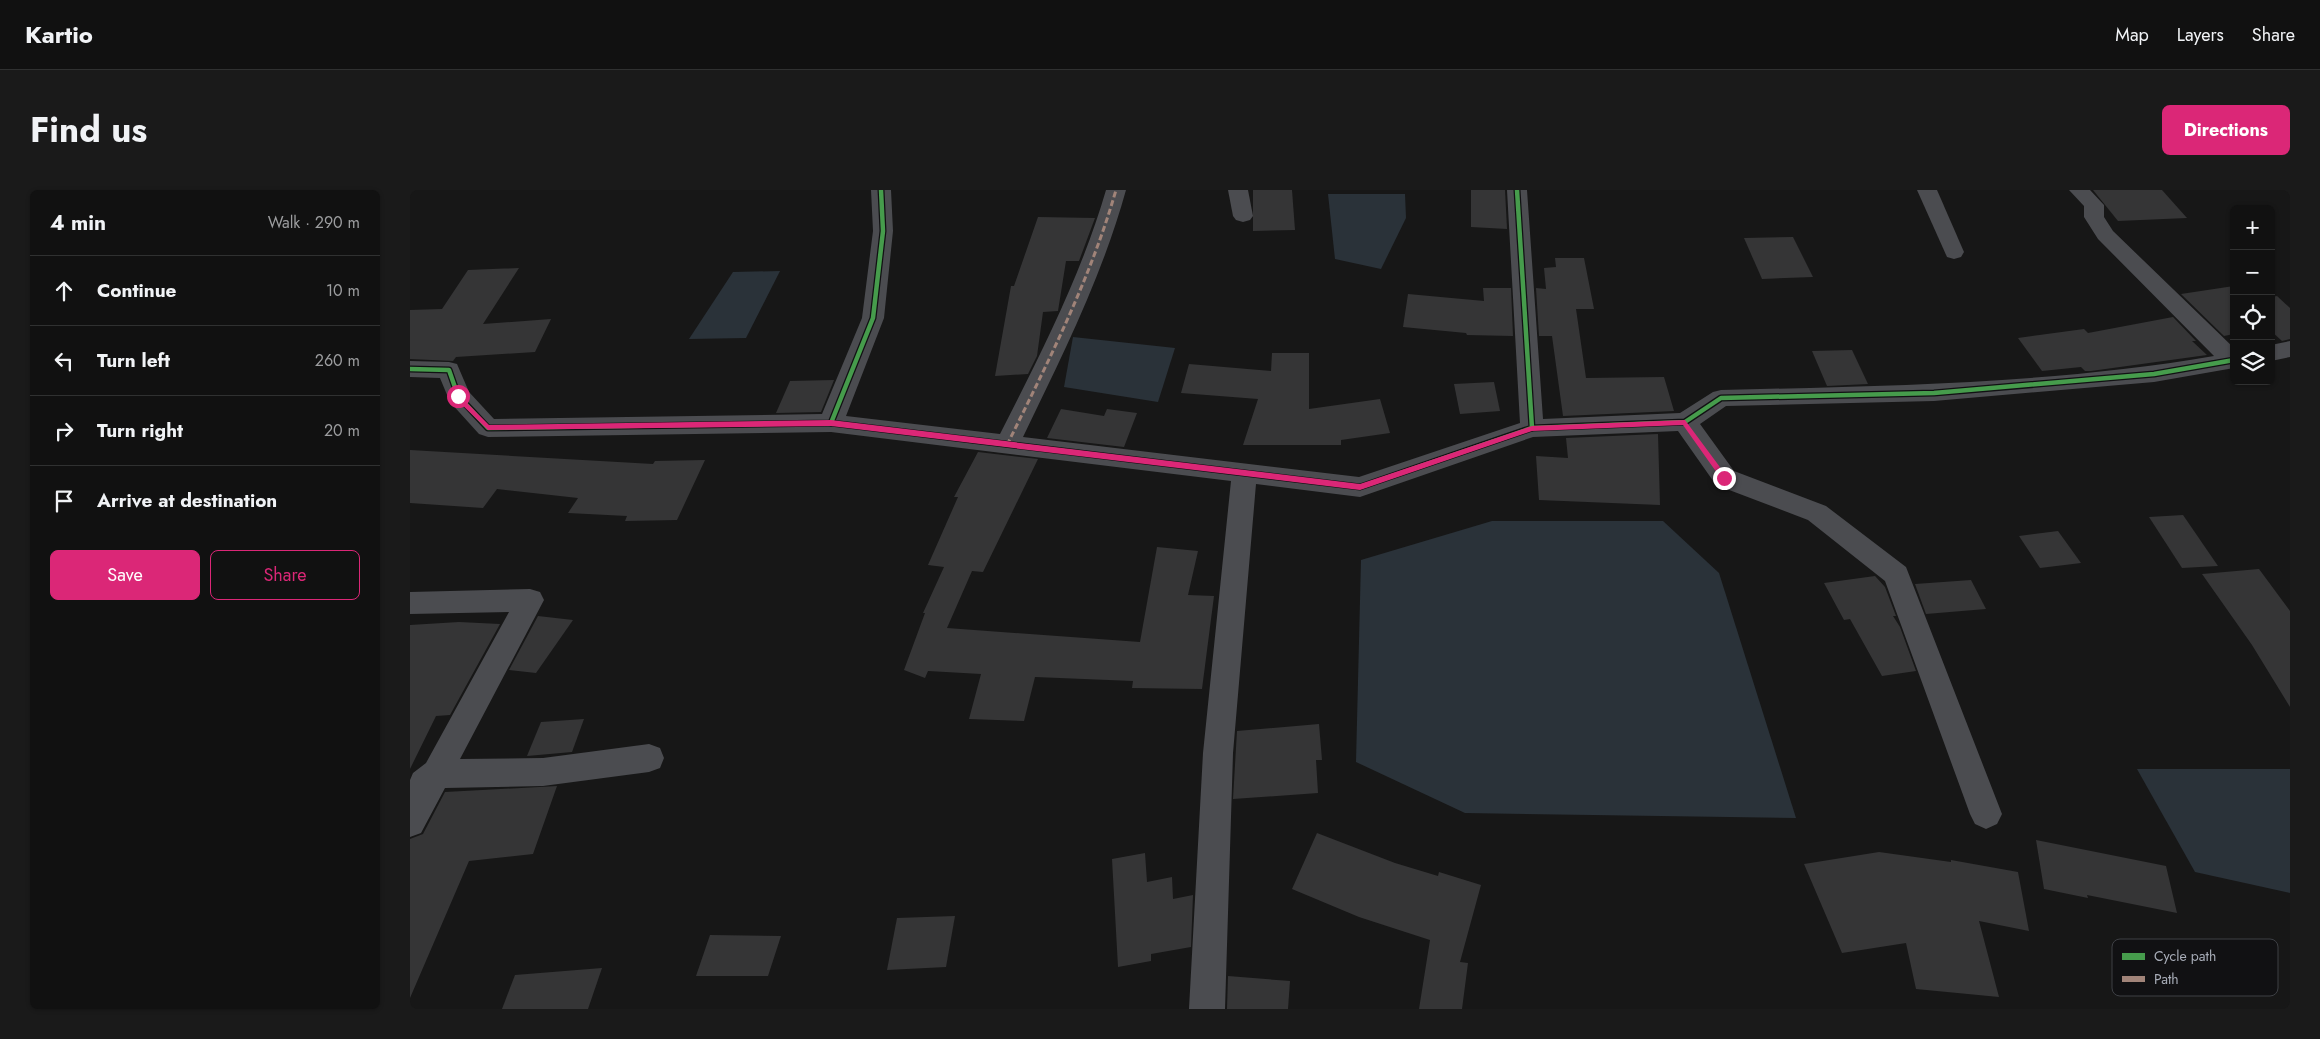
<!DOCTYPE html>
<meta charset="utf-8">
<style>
:root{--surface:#111;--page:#1a1a1a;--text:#f1f3f6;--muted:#9c9d9f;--line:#303131;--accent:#db2777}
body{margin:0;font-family:Jost,sans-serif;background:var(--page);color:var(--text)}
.controls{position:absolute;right:15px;top:15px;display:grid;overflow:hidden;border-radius:8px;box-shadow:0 1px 4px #0004}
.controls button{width:45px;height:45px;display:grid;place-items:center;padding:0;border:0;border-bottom:1px solid var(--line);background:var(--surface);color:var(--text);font:25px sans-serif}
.stop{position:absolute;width:15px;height:15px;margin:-11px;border:4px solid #db2777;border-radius:50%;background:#fff}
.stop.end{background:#db2777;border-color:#fff;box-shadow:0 1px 5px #0008}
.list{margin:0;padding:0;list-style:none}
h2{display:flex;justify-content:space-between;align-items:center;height:65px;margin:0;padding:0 20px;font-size:21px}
h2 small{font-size:16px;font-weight:400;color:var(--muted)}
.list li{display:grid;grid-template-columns:32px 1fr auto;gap:15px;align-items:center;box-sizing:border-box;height:70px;padding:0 20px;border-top:1px solid var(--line)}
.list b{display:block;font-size:19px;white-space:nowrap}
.list em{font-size:16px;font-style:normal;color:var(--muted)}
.actions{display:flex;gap:10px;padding:15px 20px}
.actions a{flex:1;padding:11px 0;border:1px solid var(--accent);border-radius:8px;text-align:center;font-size:18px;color:var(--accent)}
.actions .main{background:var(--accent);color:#fff}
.icon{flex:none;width:28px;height:28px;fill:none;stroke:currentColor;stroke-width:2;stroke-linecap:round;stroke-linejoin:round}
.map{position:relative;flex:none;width:1880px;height:819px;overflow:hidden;border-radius:8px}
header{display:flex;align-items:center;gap:30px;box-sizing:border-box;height:70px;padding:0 25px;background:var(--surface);border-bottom:1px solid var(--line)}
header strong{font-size:24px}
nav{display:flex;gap:28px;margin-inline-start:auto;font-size:18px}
.intro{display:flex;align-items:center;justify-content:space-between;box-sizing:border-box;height:120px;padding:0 30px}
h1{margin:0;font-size:35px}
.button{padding:12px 22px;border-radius:8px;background:var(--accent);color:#fff;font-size:18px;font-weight:700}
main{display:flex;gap:30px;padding:0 30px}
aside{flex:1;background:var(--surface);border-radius:8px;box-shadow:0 1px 4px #0004}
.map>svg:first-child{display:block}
.water{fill:#2a3239}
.building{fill:#353536}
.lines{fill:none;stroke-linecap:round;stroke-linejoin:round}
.minor{fill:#4b4c50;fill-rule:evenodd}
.quiet{stroke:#a18479;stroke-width:3;stroke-dasharray:6 3;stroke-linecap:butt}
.cycleway-casing{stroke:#111113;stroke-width:7}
.cycleway{stroke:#469c4c;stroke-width:4.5}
.route{fill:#db2777}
.key{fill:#111113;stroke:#3e4045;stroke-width:1}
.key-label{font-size:14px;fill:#a8adb8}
</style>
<header>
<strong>Kartio</strong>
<nav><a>Map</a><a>Layers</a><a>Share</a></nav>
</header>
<div class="intro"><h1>Find us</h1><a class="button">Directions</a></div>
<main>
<aside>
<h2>4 min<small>Walk · 290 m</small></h2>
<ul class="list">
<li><svg class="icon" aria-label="ahead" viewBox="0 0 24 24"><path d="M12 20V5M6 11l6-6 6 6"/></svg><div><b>Continue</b></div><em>10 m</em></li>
<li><svg class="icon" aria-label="left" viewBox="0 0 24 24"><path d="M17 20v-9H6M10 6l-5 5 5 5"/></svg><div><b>Turn left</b></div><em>260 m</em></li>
<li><svg class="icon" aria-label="right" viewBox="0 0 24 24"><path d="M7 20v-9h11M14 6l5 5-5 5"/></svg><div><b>Turn right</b></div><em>20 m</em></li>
<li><svg class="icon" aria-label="arrive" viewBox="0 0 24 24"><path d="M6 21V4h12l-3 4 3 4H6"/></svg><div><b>Arrive at destination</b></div></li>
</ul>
<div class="actions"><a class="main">Save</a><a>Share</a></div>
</aside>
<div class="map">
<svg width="1880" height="819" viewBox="0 0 1880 819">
<rect width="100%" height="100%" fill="#171717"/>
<g class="water">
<path d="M 918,4 L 995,4 L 996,28 L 971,79 L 925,69 Z"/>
<path d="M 370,81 L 336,148 L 279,149 L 323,82 Z"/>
<path d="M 663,147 L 765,158 L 748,212 L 654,197 Z"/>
<path d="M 1082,331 L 1253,331 L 1309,383 L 1386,628 L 1055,623 L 946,572 L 951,370 Z"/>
<path d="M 1727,579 L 1880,579 L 1880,703 L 1785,682 Z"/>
</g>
<g class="building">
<path d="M 843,0 L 882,0 L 885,40 L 843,41 Z"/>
<path d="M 1061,0 L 1095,0 L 1097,39 L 1061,37 Z"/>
<path d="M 1683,0 L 1752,0 L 1777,28 L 1708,31 Z"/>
<path d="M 628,27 L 685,28 L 669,71 L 656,71 L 648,121 L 633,122 L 627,166 L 618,184 L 585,186 L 601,96 L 604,96 Z"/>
<path d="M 1383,47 L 1403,87 L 1352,89 L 1334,48 Z"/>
<path d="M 1145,68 L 1174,68 L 1184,119 L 1166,119 L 1176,188 L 1254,187 L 1264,221 L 1153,226 L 1142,146 L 1129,146 L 1126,98 L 1136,99 L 1134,78 L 1146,77 Z"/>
<path d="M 109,78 L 73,134 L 141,129 L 125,162 L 46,167 L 43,171 L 0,169 L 0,120 L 32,119 L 58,80 Z"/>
<path d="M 1824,96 L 1824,144 L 1814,146 L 1771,104 Z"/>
<path d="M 1073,98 L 1101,98 L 1103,146 L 1057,145 L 1056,143 L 993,137 L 998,104 L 1074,111 Z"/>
<path d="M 1867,106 L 1880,118 L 1880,149 L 1872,151 L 1861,141 L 1861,107 Z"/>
<path d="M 1763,127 L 1786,151 L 1782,151 L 1797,165 L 1681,181 L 1675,181 L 1671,177 L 1632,181 L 1608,148 L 1674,139 L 1678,143 Z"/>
<path d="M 1442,160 L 1458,194 L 1417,196 L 1402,161 Z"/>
<path d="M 862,163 L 899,163 L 899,219 L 970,209 L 980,243 L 931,250 L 931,255 L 833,255 L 848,209 L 771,203 L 779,174 L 861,181 Z"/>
<path d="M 424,190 L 411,222 L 366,223 L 380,191 Z"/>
<path d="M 1084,192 L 1090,221 L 1050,224 L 1044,194 Z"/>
<path d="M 651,219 L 694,226 L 697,219 L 727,223 L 714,257 L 637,248 Z"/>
<path d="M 1248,244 L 1250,315 L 1129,310 L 1126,266 L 1158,268 L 1156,248 Z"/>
<path d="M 0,260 L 243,274 L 245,271 L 295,270 L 267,330 L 215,331 L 217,326 L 158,323 L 168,308 L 87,299 L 73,318 L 0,313 Z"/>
<path d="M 568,262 L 628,269 L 573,382 L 562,381 L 537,438 L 730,452 L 747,357 L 788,361 L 778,405 L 804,406 L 792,499 L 722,498 L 723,491 L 625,487 L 614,531 L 559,529 L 571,484 L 518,481 L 515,488 L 494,480 L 515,423 L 513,423 L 534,377 L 518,375 L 548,307 L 544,307 Z"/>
<path d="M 1773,325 L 1808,376 L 1772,378 L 1739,327 Z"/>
<path d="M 1648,341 L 1671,373 L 1630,378 L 1609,346 Z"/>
<path d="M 1849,379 L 1880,421 L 1880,517 L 1842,455 L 1792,384 Z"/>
<path d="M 1465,386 L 1475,397 L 1486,426 L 1483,426 L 1490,437 L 1506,481 L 1472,486 L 1440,429 L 1434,430 L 1414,393 Z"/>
<path d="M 1561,390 L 1576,419 L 1516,424 L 1505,394 Z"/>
<path d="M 128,426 L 163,430 L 126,483 L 99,480 Z"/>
<path d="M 49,432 L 90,434 L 40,525 L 26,526 L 0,579 L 0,435 Z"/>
<path d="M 174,529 L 162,562 L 117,566 L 131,532 Z"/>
<path d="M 909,534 L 912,570 L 906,570 L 908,603 L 823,609 L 827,541 Z"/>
<path d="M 147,596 L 123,664 L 59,671 L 0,808 L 0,649 L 13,644 L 35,602 Z"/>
<path d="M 907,643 L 985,673 L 1028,686 L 1029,682 L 1071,695 L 1050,772 L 1058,773 L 1052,819 L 1009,819 L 1020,750 L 949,727 L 882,699 Z"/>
<path d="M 1626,650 L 1756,676 L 1767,723 L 1677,705 L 1678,708 L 1634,699 Z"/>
<path d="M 1469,662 L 1541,672 L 1541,670 L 1608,682 L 1619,741 L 1569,731 L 1589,807 L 1506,799 L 1496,753 L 1432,763 L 1394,674 Z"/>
<path d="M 735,663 L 737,692 L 762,687 L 763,709 L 783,705 L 781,757 L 741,764 L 741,771 L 708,777 L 702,669 Z"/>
<path d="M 545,726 L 536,777 L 477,780 L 487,728 Z"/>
<path d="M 300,745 L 371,746 L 358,786 L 286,786 Z"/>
<path d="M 192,778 L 178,819 L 92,819 L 105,785 Z"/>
<path d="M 818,786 L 880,791 L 878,819 L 817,819 Z"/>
</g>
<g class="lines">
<g class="minor">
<path d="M 461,0 L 481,0 L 483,41 L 474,128 L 436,226 L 590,244 C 630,165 671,86 696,0 L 716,0 C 692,87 652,166 613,247 L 949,287 L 1110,233 L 1097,0 L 1117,0 L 1133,229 L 1270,223 L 1303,202 L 1311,200 C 1475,196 1641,194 1804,166 L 1688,49 L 1674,27 L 1674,16 L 1659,0 L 1680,0 L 1694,15 L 1694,27 L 1703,41 L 1824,158 L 1824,178 L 1744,192 L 1524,211 L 1316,216 L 1290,234 L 1324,281 L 1416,316 L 1496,377 L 1592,624 L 1587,634 L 1576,639 L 1565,634 L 1560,624 L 1475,391 L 1398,330 L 1306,295 L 1268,241 L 1123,247 L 950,307 L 846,294 L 823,563 L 815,819 L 779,819 L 793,563 L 821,291 L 421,242 L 78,247 L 69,244 L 40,212 L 30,188 L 0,187 L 0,171 L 39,172 L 47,174 L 59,202 L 84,229 L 412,224 L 452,128 L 463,41 Z"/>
<path d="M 818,0 L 838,0 L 843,26 L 840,30 L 833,32 L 826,30 L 823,26 Z"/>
<path d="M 1507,0 L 1527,0 L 1554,62 L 1551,67 L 1544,69 L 1537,67 Z"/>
<path d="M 1880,151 L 1880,167 L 1861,171 L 1861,155 Z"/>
<path d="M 120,399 L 130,402 L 134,410 L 50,569 L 133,568 L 239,554 L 250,558 L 254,568 L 250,578 L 239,582 L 133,596 L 35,598 L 11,643 L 0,647 L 0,590 L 3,583 L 16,573 L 99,422 L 0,424 L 0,402 Z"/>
</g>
<path class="quiet" d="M 597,255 C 638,172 680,90 706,0"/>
<g class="cycleway-casing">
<g id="cycleway">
<path d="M 0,179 L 39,180 L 48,206 L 78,238 L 421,233 L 463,128 L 473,41 L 471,0"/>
<path d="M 421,233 L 950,297 L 1122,238 L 1107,0"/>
<path d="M 1122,238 L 1275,232 L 1311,208 L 1524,203 L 1744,184 L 1824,170"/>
</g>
</g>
<use href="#cycleway" class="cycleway"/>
</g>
<path class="route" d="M 48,204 L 79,235 L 421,230 L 950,294 L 1122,236 L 1275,230 L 1318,288 L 1312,290 L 1273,235 L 1122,241 L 950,300 L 421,236 L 78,240 L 45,208 L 45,205 Z"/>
<rect x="1702" y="749" width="166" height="57" rx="8" class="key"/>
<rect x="1712" y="763" width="23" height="7" fill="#469c4c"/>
<rect x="1712" y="786" width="23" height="6" fill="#a18479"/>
<g class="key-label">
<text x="1744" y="771">Cycle path</text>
<text x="1744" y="794">Path</text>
</g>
</svg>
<div class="controls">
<button>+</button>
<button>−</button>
<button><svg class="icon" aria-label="locate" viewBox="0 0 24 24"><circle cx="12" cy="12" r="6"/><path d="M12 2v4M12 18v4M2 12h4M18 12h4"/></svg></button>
<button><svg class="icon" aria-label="layers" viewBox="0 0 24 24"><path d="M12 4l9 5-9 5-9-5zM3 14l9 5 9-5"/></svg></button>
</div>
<div class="stop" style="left:48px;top:206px"></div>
<div class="stop end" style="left:1314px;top:288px"></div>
</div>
</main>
